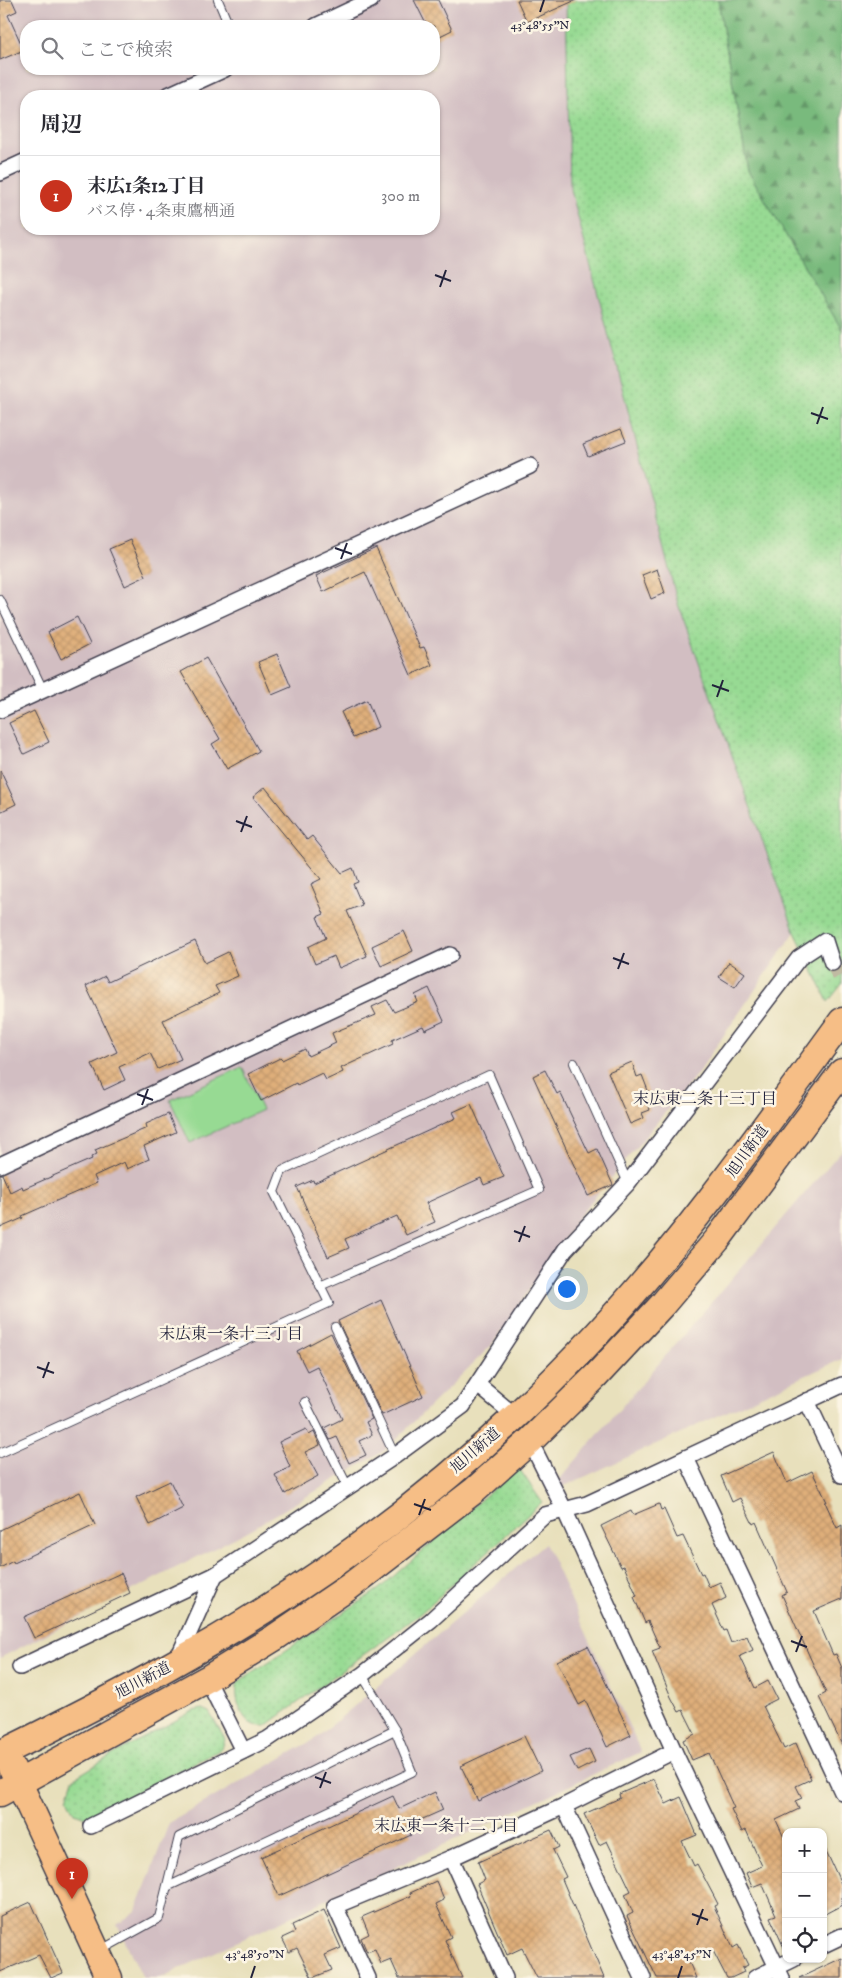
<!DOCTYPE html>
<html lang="ja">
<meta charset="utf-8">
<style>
:root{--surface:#fff;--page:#f2f2f3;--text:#2b2b33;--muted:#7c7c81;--line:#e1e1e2;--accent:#c8321e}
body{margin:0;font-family:"IM FELL DW Pica","Noto Serif JP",serif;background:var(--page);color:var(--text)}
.controls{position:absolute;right:15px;bottom:15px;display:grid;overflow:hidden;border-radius:10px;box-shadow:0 1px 4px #0004}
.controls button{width:45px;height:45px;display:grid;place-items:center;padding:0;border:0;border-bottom:1px solid var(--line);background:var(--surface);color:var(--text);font:25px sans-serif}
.you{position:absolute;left:566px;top:1288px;width:18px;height:18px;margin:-12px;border:4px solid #fff;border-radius:50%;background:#1a73e8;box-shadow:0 0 0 8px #1a73e833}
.badge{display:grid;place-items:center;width:32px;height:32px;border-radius:50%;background:var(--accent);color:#fff;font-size:16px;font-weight:700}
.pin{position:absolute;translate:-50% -41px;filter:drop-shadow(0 1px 2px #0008)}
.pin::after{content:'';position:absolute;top:26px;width:18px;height:15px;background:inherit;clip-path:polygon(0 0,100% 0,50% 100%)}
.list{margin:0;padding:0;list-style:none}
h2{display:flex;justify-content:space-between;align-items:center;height:65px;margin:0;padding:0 20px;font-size:21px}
h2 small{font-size:16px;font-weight:400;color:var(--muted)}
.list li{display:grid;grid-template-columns:32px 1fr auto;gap:15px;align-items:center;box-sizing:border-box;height:80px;padding:0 20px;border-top:1px solid var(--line)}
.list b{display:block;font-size:19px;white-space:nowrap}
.list p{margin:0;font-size:16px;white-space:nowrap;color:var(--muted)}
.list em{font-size:16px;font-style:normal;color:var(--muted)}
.icon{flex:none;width:28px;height:28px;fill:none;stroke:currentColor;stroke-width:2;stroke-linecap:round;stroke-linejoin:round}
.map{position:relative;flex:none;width:842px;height:1978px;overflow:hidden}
.search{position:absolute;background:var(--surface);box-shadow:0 1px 4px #0004;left:20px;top:20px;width:420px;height:55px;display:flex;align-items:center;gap:12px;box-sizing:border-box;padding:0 18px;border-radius:20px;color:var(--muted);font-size:19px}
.panel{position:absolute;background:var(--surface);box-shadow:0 1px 4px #0004;left:20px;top:90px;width:420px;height:145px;border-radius:20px}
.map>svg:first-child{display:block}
.industrial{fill:#d2bec2;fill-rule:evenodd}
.grass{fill:url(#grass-dots);stroke:#5c7e67}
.forest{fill:url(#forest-firs);stroke:#4e6e5c}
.green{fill:#97da93;stroke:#5c7e67}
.building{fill:url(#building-cross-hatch)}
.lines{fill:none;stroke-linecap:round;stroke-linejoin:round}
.minor-tunnel{stroke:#c0baa2;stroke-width:15;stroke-dasharray:15 8;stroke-linecap:butt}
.service-casing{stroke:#403e4e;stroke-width:10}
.minor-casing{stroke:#403e4e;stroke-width:18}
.trunk-casing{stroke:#403e4e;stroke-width:29}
.service{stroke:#fff;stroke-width:8}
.minor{stroke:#fff;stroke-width:15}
.trunk{stroke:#f6be86;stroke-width:26}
.ticks{fill:none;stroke:#22223b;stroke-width:2}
.labels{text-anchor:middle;stroke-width:5;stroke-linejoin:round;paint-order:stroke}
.street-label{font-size:15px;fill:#22223b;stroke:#fcf5e5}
.neighbourhood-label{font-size:16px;fill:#22223b;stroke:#fcf5e5}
.ticks-label{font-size:12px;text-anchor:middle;fill:#22223b;stroke:#fcf5e5;stroke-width:5;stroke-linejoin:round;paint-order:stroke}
</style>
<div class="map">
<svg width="842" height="1978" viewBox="0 0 842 1978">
<defs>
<pattern id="grass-dots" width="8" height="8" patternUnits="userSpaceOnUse" patternTransform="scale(1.25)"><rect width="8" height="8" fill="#97da93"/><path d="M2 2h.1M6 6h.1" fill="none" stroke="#82bb80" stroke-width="1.8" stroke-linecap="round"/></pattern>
<pattern id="forest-firs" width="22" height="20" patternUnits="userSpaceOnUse" patternTransform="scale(1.25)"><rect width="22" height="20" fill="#79ba7d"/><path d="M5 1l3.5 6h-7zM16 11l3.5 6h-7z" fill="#639768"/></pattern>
<pattern id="building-cross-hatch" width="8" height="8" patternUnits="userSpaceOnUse" patternTransform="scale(1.25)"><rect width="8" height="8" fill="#dfaf7a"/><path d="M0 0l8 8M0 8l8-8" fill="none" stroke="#bf966a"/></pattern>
</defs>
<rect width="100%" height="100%" fill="#fcf5e5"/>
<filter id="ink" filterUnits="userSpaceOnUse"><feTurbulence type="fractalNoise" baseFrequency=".02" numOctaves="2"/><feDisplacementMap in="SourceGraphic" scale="10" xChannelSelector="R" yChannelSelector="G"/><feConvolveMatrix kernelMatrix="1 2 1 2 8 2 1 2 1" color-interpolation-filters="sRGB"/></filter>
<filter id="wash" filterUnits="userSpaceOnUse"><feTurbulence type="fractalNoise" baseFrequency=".0096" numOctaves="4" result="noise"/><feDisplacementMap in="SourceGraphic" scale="20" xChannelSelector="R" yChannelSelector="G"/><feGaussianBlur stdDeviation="1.12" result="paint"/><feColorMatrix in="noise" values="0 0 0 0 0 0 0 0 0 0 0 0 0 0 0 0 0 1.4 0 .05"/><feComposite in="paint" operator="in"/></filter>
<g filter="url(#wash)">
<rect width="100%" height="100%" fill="#e8e0bc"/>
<g class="industrial">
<path d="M 0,0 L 566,0 L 570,186 L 678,604 L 795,932 L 697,1074 L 581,1214 L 491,1346 L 384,1451 L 246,1532 L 0,1658 ZM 26,26 L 434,26 L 434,69 L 26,69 ZM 26,96 L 434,96 L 434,229 L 26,229 Z"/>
<path d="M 842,1150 L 842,1359 L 547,1494 Z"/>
<path d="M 545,1543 L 641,1752 L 160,1978 L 143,1978 L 117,1925 L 136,1911 L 169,1823 L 318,1737 Z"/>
</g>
<g class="grass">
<path d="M 566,0 L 718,0 L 748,171 L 842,330 L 842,984 L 828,1002 L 795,932 L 678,604 L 570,186 Z"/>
<path d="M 518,1467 L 542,1502 L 422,1612 L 266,1726 C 260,1726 255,1726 250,1723 C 239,1714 234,1695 238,1682 L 379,1589 Z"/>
<path d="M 202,1709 L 209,1712 L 225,1739 L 223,1746 L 218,1751 L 87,1817 L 74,1813 L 67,1798 L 73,1779 L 112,1755 L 193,1711 Z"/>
</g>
<path class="forest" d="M 718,0 L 842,0 L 842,330 L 748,171 Z"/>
<path class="green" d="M 242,1067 L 262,1110 L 190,1143 L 170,1100 Z"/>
<g id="blocks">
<g class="building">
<path d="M 0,0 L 12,0 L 17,11 L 8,15 L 24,50 L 0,60 Z"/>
<path d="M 414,0 L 438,0 L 452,30 L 434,39 L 434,26 L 427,26 Z"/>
<path d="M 517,0 L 576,0 L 527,22 Z"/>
<path d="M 621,429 L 626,441 L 588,456 L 583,444 Z"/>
<path d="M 130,540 L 146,576 L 125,586 L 109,549 Z"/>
<path d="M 376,548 L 420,648 L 424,647 L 432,665 L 411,675 L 365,572 L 323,592 L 316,576 Z"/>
<path d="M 657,569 L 665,593 L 651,599 L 642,575 Z"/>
<path d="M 77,617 L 90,644 L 61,659 L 48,632 Z"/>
<path d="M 277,654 L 291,687 L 272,695 L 258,662 Z"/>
<path d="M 206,658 L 259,751 L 227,769 L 212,744 L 220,739 L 181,672 Z"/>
<path d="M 367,700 L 378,727 L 353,738 L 341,712 Z"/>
<path d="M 34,711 L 49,742 L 24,754 L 9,723 Z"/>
<path d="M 0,770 L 16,804 L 0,812 Z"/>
<path d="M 265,787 L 307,840 L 312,836 L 342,873 L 353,868 L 358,882 L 353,884 L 362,905 L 347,911 L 367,956 L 339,968 L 334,956 L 315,964 L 308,947 L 326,938 L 317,917 L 324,914 L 311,884 L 321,879 L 253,797 Z"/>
<path d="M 404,931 L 413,951 L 381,966 L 372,946 Z"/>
<path d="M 195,941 L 205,963 L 228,952 L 238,976 L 215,986 L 219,993 L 163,1020 L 181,1059 L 158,1069 L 150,1053 L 119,1067 L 125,1080 L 104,1090 L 92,1064 L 117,1052 L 86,986 L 105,976 L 108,982 Z"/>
<path d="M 729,962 L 745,973 L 735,987 L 719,977 Z"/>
<path d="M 429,988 L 444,1021 L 425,1030 L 423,1026 L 392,1040 L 393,1044 L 341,1068 L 343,1072 L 326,1080 L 322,1073 L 297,1085 L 296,1083 L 261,1101 L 248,1074 L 280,1058 L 282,1060 L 305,1049 L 308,1056 L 336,1043 L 332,1033 L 376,1015 L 372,1007 L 387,1000 L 394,1012 L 418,1002 L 415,995 Z"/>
<path d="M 632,1062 L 637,1077 L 642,1075 L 652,1101 L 647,1103 L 650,1110 L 642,1113 L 644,1118 L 630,1124 L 608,1072 Z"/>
<path d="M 545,1070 L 557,1094 L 560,1092 L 589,1153 L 597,1149 L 613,1185 L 588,1196 L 533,1076 Z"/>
<path d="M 471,1104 L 504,1177 L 484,1185 L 481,1178 L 426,1203 L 435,1222 L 406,1235 L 397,1216 L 345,1239 L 349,1248 L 328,1257 L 297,1187 L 313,1180 L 314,1183 L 456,1118 L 453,1112 Z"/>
<path d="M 168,1114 L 176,1132 L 144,1146 L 149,1159 L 127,1169 L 124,1162 L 94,1176 L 97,1183 L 22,1216 L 23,1218 L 0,1228 L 0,1174 L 2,1174 L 10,1192 L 22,1186 L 23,1189 L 92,1159 L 91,1157 L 97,1154 L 95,1150 L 147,1128 L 146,1124 Z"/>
<path d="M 381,1300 L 423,1396 L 382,1415 L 338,1321 Z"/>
<path d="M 331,1333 L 372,1419 L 366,1422 L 372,1435 L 359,1441 L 366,1455 L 349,1463 L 337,1437 L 330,1440 L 324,1428 L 342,1419 L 317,1366 L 307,1371 L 297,1351 Z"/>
<path d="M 306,1429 L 309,1435 L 314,1432 L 320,1445 L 305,1452 L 318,1476 L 285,1494 L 275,1475 L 290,1467 L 279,1442 Z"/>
<path d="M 774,1452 L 787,1483 L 812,1471 L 827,1502 L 825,1502 L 837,1528 L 842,1525 L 842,1599 L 814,1611 L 833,1655 L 836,1654 L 842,1668 L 842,1745 L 819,1697 L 826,1693 L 782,1595 L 787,1592 L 756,1522 L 753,1524 L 740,1498 L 732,1502 L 721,1476 Z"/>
<path d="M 170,1481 L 183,1508 L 150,1525 L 136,1497 Z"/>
<path d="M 80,1492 L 95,1525 L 14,1563 L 13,1561 L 0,1568 L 0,1530 Z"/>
<path d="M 659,1504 L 661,1510 L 664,1509 L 677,1538 L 683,1536 L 701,1574 L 703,1573 L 709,1587 L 720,1582 L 726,1598 L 712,1605 L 724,1631 L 726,1630 L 731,1643 L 747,1636 L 753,1650 L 740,1656 L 755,1688 L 768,1681 L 777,1699 L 763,1706 L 784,1749 L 796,1743 L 811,1779 L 796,1786 L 802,1798 L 795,1801 L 799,1809 L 776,1820 L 786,1842 L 786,1952 L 770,1917 L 776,1915 L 762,1883 L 752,1887 L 746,1873 L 762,1866 L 746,1830 L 742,1832 L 731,1809 L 734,1808 L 709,1753 L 692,1760 L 683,1740 L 695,1734 L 683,1710 L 679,1712 L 671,1697 L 652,1651 L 660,1648 L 648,1621 L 645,1623 L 634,1597 L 637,1596 L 624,1566 L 621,1567 L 601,1526 L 631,1511 L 633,1515 Z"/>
<path d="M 121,1573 L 130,1593 L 34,1638 L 24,1617 Z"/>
<path d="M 588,1646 L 631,1735 L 607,1747 L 586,1701 L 579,1705 L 557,1661 Z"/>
<path d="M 524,1736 L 541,1771 L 478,1801 L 461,1766 Z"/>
<path d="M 589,1749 L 595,1762 L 577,1771 L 570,1757 Z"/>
<path d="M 654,1779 L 666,1804 L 681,1797 L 697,1835 L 682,1841 L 694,1866 L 697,1864 L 718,1904 L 714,1906 L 733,1948 L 738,1945 L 748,1965 L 742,1968 L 744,1972 L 731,1978 L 727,1978 L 712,1949 L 688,1960 L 696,1978 L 657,1978 L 627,1916 L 633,1913 L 625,1894 L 631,1891 L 607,1841 L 599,1845 L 584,1814 L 620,1798 L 619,1794 Z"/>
<path d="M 435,1792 L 443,1810 L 407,1826 L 411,1835 L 279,1896 L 261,1857 L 393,1796 L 399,1809 Z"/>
<path d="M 551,1830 L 559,1847 L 553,1850 L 566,1877 L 562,1879 L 604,1978 L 537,1978 L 522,1948 L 507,1955 L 477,1884 L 485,1880 L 478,1862 Z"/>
<path d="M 823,1844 L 842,1886 L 842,1905 L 823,1915 Z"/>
<path d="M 436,1881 L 444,1900 L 436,1904 L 451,1937 L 445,1940 L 462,1978 L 399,1978 L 391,1960 L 381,1964 L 375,1949 L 367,1952 L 361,1938 L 369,1934 L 362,1917 L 411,1896 L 410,1893 Z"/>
<path d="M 31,1902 L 63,1973 L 51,1978 L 39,1955 L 0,1972 L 0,1916 Z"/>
<path d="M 324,1910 L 341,1948 L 325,1955 L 332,1970 L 312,1978 L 297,1948 L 289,1952 L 282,1938 L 295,1932 L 292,1925 Z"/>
<path d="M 842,1958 L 842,1978 L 799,1978 Z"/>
</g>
</g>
</g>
<g filter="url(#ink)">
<use href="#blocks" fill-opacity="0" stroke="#403e4e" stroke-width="1"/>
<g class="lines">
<path class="minor-tunnel" d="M 832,963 L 842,980"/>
<g class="service-casing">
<g id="service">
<path d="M 218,0 L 229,26"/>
<path d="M 0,600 L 43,690"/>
<path d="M 574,1063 L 628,1183"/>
<path d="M 335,1327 L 395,1456"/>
<path d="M 305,1402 L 348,1487"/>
<path d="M 0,1453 L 329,1303 L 274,1192 L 282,1171 L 489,1075 L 539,1190 L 320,1286"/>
<path d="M 167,1887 L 412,1772 L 395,1730 L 362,1675"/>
<path d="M 101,1950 L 159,1918 L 179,1837 L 395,1730"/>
</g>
</g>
<g class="minor-casing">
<g id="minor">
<path d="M 316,26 L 371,0"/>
<path d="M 166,96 L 225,69"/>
<path d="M 0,173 L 26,161"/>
<path d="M 0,710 L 530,466"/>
<path d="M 0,1165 L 450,955"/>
<path d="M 478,1385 L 514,1415"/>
<path d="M 807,1401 L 842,1475"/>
<path d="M 530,1441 L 564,1509 L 674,1751 L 782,1978"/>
<path d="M 686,1458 L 842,1792"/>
<path d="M 177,1660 L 215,1575"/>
<path d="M 20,1667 L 215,1575 L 395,1456 L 463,1406 L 565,1250 L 628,1183 L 799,958 L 825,941 L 832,963"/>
<path d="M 207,1679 L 243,1751"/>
<path d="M 564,1806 L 643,1978"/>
<path d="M 91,1826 L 268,1739 L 362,1675 L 431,1620 L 545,1515 L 587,1504 L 842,1385"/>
<path d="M 451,1858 L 505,1978"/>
<path d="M 823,1945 L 842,1936"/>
<path d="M 368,1978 L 335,1906 L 451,1858 L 564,1806 L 674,1751"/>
<path d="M 755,1978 L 794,1959"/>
</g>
</g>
<g class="trunk-casing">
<g id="trunk">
<path d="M 0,1754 C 110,1700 220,1642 322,1572 C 421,1504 515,1423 597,1334 C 688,1236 763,1129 842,1021"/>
<path d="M 12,1768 L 109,1978"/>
<path d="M 0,1793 L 207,1679 L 274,1638 L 349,1587 L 475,1490 L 530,1441 L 595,1377 L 662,1305 L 717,1240 L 842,1072"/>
</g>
</g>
<use href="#service" class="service"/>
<use href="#minor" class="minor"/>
<use href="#trunk" class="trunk"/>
</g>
</g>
<path class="ticks" d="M 540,12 L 544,0M 435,275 L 451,281M 440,287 L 446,270M 811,413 L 828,419M 817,424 L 823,407M 335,548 L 352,554M 341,559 L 347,543M 712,685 L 729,691M 717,697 L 723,680M 236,821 L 252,827M 241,832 L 247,816M 613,958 L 629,964M 618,969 L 624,953M 137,1094 L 153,1100M 142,1105 L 148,1089M 514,1231 L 530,1237M 519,1242 L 525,1226M 37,1367 L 54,1373M 43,1378 L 49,1362M 414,1504 L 431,1510M 419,1515 L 425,1499M 791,1641 L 807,1647M 796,1652 L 802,1636M 315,1777 L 331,1783M 320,1788 L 326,1772M 692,1914 L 708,1920M 697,1925 L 703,1909M 251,1978 L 255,1966M 678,1978 L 682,1966"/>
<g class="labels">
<g class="street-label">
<text transform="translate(747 1151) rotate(-54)" y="5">旭川新道</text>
<text transform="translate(475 1450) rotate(-41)" y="5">旭川新道</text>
<text transform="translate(143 1680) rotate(-28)" y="5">旭川新道</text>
</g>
<g class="neighbourhood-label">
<text x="705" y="1104">末広東二条十三丁目</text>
<text x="231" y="1339">末広東一条十三丁目</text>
<text x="446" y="1831">末広東一条十二丁目</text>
</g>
</g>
<g class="ticks-label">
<text x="540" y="29">43°48'55"N</text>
<text x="255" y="1958">43°48'50"N</text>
<text x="682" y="1958">43°48'45"N</text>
</g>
</svg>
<div class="controls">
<button>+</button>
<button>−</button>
<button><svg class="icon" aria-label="locate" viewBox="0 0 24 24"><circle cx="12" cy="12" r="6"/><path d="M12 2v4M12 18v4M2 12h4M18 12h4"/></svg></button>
</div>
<div class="you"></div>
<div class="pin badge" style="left:72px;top:1899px">1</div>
<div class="search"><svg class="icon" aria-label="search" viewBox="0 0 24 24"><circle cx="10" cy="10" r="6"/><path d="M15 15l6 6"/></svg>ここで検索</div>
<section class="panel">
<h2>周辺<small></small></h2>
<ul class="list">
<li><span class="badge">1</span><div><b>末広1条12丁目</b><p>バス停 · 4条東鷹栖通</p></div><em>300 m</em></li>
</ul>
</section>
</div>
